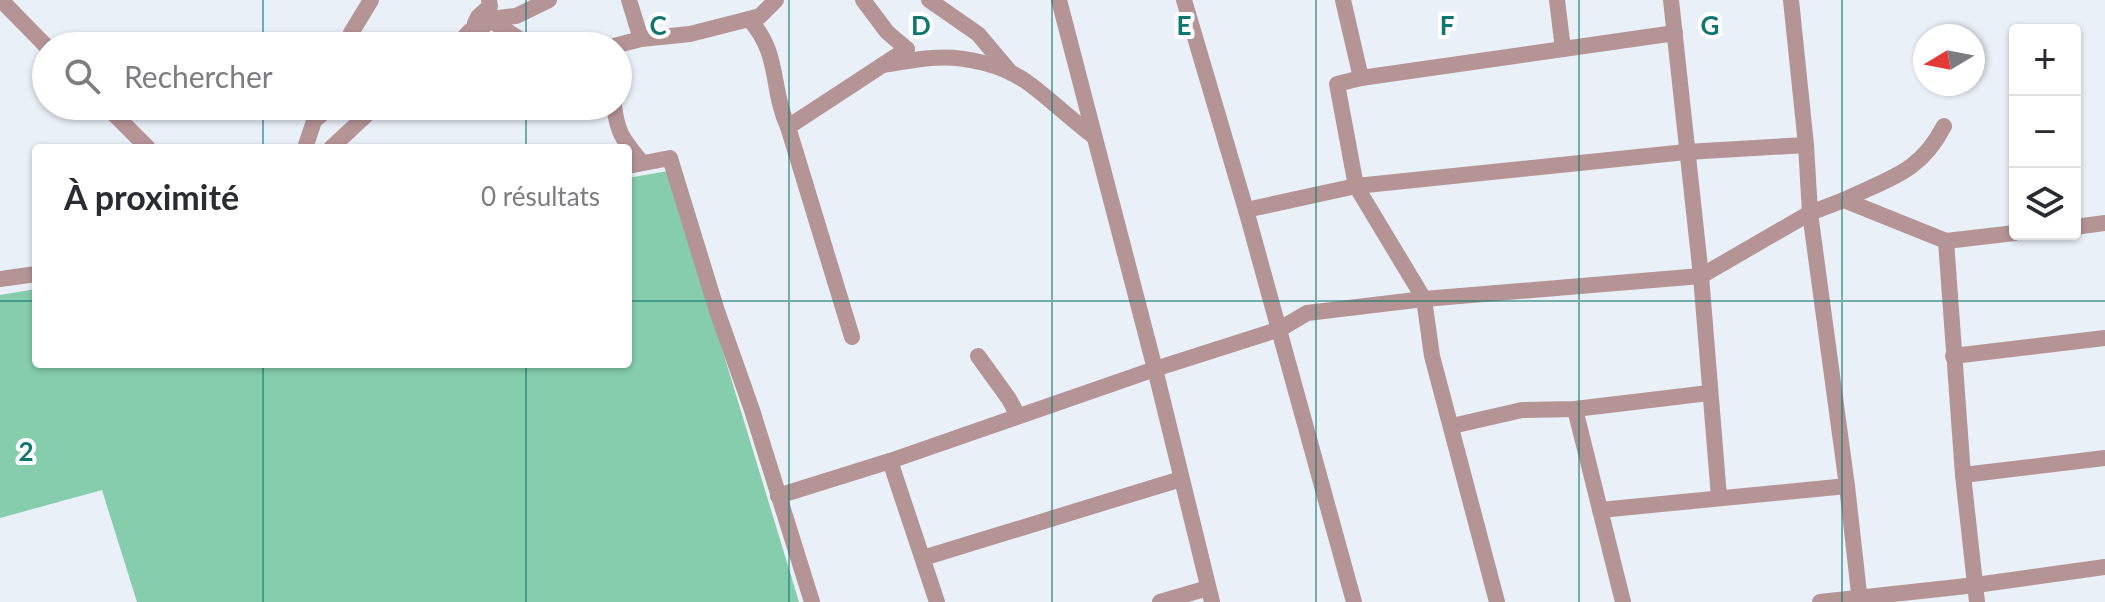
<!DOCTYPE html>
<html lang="fr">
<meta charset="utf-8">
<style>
:root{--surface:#fff;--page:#f7f7f7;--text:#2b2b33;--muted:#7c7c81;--line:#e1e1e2}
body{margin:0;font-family:Lato,sans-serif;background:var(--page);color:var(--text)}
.controls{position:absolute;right:24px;top:24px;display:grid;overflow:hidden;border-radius:8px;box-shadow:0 2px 6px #0004}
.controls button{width:72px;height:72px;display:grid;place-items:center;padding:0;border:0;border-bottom:2px solid var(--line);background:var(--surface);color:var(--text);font:40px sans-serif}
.compass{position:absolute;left:1913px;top:24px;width:72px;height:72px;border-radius:50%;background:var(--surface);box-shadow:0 2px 6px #0004;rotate:260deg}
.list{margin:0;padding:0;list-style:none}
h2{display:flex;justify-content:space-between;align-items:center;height:104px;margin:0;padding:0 32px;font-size:34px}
h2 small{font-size:26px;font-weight:400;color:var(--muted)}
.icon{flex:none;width:44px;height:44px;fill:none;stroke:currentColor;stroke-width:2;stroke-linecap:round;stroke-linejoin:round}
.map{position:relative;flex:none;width:2105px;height:602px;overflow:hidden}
.search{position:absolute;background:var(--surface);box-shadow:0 2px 6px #0004;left:32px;top:32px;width:600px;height:88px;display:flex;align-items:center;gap:20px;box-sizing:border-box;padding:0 28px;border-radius:44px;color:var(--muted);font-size:30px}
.panel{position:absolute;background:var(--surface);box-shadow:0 2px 6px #0004;left:32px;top:144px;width:600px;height:224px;border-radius:8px}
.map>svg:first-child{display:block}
.green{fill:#85cdac}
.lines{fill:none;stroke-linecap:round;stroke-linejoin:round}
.minor{stroke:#b59496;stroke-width:16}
.grid{fill:none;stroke:#0f766e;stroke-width:2;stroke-opacity:0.55}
.grid-label{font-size:26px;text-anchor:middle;font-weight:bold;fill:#0f766e;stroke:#fff;stroke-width:8;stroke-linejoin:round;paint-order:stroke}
</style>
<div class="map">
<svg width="2105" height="602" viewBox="0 0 2105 602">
<rect width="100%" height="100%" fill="#e9f0f7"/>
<path class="green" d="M 668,171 L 799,602 L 137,602 L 102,490 L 0,518 L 0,295 L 36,289 L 36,364 L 628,364 L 628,178 Z"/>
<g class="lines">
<g class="minor">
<path d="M 1,0 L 46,46"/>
<path d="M 629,0 L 641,39"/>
<path d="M 929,0 L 978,34 L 1011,73"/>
<path d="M 1059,0 L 1155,369 L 1212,602"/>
<path d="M 1184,0 L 1246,210 L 1354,602"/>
<path d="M 1343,0 L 1361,78"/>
<path d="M 1557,0 L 1563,49"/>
<path d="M 1671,0 L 1701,276 L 1719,497"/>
<path d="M 1791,0 L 1806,145 L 1810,213 L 1847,486 L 1860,602"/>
<path d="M 489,19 L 530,46"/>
<path d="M 749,19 C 781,54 770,88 788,127 L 852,337"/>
<path d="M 475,23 L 478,17 L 490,6 L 489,0"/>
<path d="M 350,46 L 351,33 L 371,0"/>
<path d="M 456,46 L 470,31 L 485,25 L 489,19 L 516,16 L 549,0"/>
<path d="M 614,46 L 641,39 L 690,34 L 749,19 L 760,16 L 776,0"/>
<path d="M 883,65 C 899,63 915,59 931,58 C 964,55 1005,65 1031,85 C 1052,101 1072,120 1093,136"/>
<path d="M 106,106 L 148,148"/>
<path d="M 614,106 C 618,136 624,140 642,163"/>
<path d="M 788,127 L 907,49 L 887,32 L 863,0"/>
<path d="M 305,148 L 314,121 L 323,113 L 327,106"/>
<path d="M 331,148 L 376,106"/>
<path d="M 628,166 L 670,158 L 717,311 L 752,410 L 812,602"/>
<path d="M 1844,200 C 1889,178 1920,173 1944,126"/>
<path d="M 1246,210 L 1356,186 L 1686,152 L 1806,145"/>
<path d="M 2075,227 L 2105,223"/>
<path d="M 1946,241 L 1963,475 L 1977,602"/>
<path d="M 0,279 L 36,274"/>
<path d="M 978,356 L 1009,399 L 1018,416"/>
<path d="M 1953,356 L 2105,338"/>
<path d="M 1575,409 L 1623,602"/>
<path d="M 1452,426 L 1522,410 L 1575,409 L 1709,393"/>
<path d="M 890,461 L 937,602"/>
<path d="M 1963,475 L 2105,458"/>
<path d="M 778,496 L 890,461 L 1155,369 L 1280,329 L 1307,313 L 1424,299 L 1701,276 L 1810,213 L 1844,200 L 1946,241 L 2015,233"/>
<path d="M 1600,510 L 1847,486"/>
<path d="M 923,558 L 1181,479"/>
<path d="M 1160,602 L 1208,588"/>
<path d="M 1497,602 L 1432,356 L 1424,299 L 1356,186 L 1337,84 L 1361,78 L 1675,33"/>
<path d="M 1820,602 L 1976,585 L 2105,567"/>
</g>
</g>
<path class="grid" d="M 263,0 L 263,46M 526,0 L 526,46M 789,0 L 789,602M 1052,0 L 1052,602M 1316,0 L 1316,602M 1579,0 L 1579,602M 1842,0 L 1842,602M 263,106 L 263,148M 526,106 L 526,148M 0,301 L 36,301M 628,301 L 2105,301M 263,364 L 263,602M 526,364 L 526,602"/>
<g class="grid-label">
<text x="658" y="35">C</text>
<text x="921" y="35">D</text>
<text x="1184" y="35">E</text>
<text x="1447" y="35">F</text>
<text x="1710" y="35">G</text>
<text x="26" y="461">2</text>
</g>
</svg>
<div class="controls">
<button>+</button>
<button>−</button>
<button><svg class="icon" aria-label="layers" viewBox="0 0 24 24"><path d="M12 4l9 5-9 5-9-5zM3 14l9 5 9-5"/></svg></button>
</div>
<svg class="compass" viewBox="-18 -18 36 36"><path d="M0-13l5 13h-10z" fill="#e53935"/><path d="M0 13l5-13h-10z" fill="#7c7c81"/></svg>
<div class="search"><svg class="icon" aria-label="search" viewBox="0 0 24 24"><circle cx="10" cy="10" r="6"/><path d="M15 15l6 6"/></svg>Rechercher</div>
<section class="panel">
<h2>À proximité<small>0 résultats</small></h2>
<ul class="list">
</ul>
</section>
</div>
